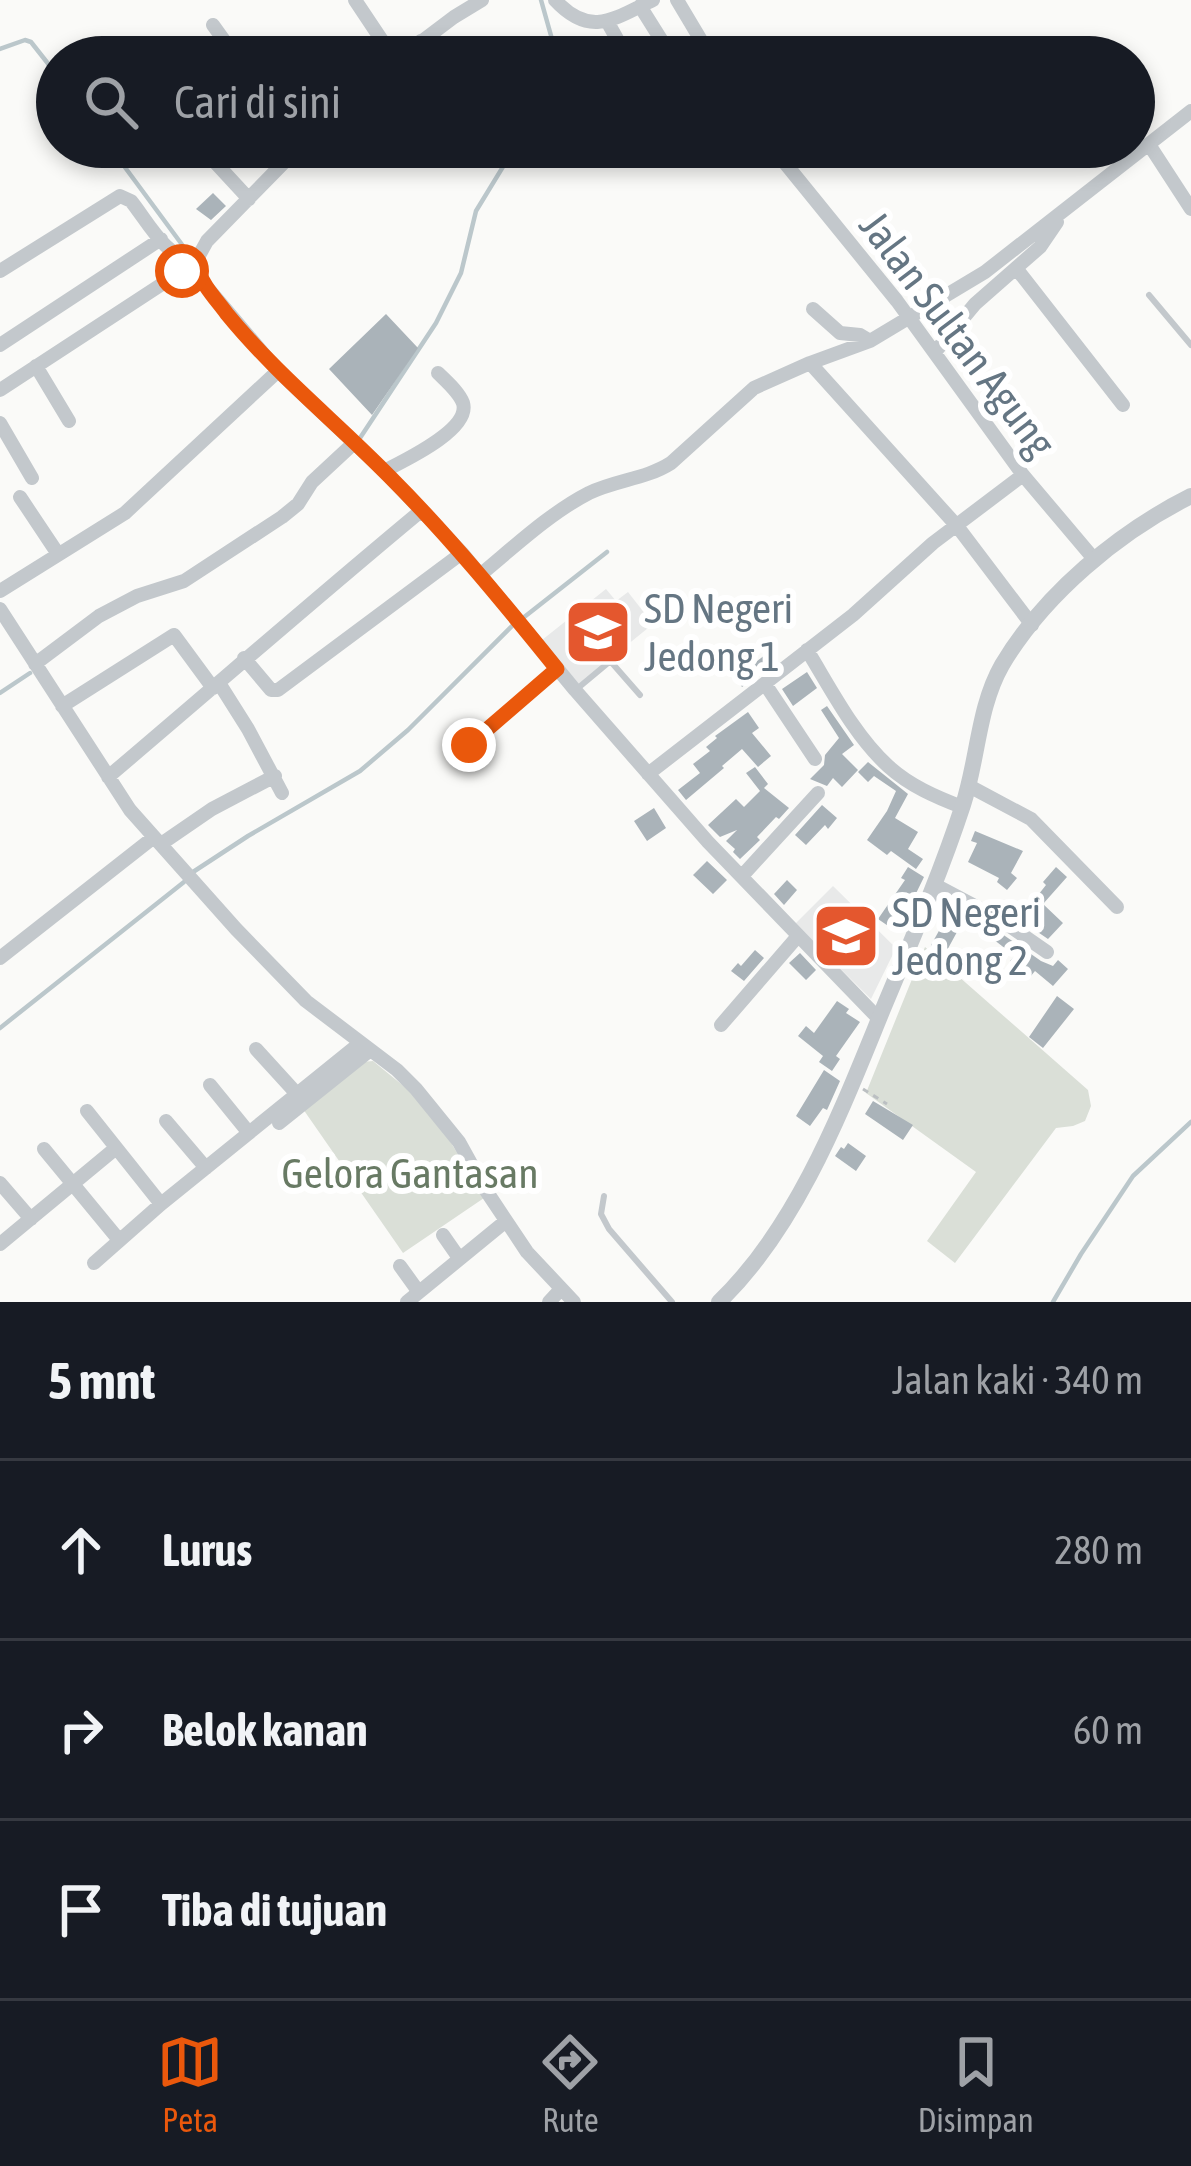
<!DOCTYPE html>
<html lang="id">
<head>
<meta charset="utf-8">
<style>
	:root { --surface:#171b24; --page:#242831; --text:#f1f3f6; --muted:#9ea1a6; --line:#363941; --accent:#ea580c }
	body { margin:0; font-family:"Asap Condensed",sans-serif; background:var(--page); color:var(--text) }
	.stop { position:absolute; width:36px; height:36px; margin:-27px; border:9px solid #ea580c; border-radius:50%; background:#fff }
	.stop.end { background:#ea580c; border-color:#fff; box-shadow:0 3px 12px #0008 }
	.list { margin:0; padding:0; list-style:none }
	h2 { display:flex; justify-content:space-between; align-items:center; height:156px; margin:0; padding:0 48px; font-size:51px }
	h2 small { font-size:39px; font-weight:400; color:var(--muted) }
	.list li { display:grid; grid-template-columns:78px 1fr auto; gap:36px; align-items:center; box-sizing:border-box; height:180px; padding:0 48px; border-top:3px solid var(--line) }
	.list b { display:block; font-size:45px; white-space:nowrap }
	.list em { font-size:39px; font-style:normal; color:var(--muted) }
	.icon { flex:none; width:66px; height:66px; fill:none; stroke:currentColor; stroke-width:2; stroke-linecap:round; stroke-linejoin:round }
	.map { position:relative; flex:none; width:1191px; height:1302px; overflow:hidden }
	.search { position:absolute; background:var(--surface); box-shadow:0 6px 18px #0003; left:36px; right:36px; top:36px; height:132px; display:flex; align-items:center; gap:30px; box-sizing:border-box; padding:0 42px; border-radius:66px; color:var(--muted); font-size:45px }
	.sheet { height:696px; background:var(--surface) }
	nav { display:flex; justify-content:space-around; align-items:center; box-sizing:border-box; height:168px; border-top:3px solid var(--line); background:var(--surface); font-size:33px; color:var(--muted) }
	nav a { display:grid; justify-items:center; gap:6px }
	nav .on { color:var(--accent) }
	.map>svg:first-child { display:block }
</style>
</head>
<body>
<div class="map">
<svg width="1191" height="1302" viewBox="0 0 1191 1302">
	<rect width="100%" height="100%" fill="#fafaf8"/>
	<path fill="#e8e9e9" d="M606,589L616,601L628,592L653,624L579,684L542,640Z
		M833,886L896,948L871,999L795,924Z"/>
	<path fill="#dadfd7" d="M925,947L1088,1090L1091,1106L1085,1121L1073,1126L1056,1128L955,1263L927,1241L976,1172L866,1093Z
		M373,1061L417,1097L450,1141L484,1198L403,1253L303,1109L362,1062Z"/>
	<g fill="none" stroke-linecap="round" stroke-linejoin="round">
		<path stroke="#bbc7cb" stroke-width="4.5" d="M541,0L557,57
			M0,49L25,40L31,42L57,75
			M110,147L186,250
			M360,438L436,323L461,273L476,211L515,147
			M523,618L607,552
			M0,693L30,673
			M193,872L248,836L360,771L408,730L512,626
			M0,1028L184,882
			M1053,1302L1081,1254L1133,1176L1191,1122"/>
	</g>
	<path fill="#aab3b9" d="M213,193L226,206L211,220L196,209Z
		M386,314L418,348L372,415L329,369Z
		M765,655L772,664L742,687L733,674L745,665L748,668Z
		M807,672L817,688L793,706L782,689Z
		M827,706L854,745L842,754L858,770L842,787L833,778L827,786L810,779L824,765L825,755L839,738L821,710Z
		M748,712L759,728L752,733L771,756L758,767L742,749L722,766L724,768L686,800L678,790L700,773L693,764L710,751L706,747L717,738L715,736Z
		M868,762L908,794L895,818L918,832L908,849L923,859L916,869L891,851L887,855L867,840L887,811L896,791L874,776L868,782L858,772Z
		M755,767L768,784L764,788L789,808L779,819L776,817L757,837L760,840L740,859L733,852L735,849L726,841L737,830L720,837L708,825L736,799L744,807L760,791L746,773Z
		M822,805L837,818L828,829L825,825L806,845L795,835Z
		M654,808L666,828L647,841L634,821Z
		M975,831L1023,851L1011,873L1017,878L1007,890L997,882L999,878L968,862L977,843L971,841Z
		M707,861L727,880L713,894L693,875Z
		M908,867L924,877L904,918L906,919L897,932L878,919L905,880L901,878Z
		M1056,867L1067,877L1043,904L1063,923L1048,939L1014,916L1022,905L1027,909L1046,885L1043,882Z
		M787,880L797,890L784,905L774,894Z
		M949,913L963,921L945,954L931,945Z
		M995,929L1041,961L1053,966L1058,960L1068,969L1053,986L1035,971L1030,977L1010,961L1015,956L989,936Z
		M755,950L764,958L744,981L731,971L738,963L741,966Z
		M800,953L816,970L806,980L789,963Z
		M1057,996L1074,1009L1043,1048L1029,1037Z
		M837,1001L849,1009L846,1013L860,1022L836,1056L840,1059L832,1071L819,1062L823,1056L798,1036L806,1026L814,1033Z
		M824,1070L840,1081L827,1110L823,1108L810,1126L796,1116Z
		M873,1101L913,1125L903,1140L865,1114Z
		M848,1143L866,1156L856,1171L835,1156L841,1147L844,1149Z"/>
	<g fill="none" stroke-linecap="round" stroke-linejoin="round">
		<path stroke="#bbbfc2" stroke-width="3" stroke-dasharray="6 6" stroke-linecap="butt" d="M863,1089L887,1104"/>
		<path stroke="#c3c8cc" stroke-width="6" d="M1149,295L1191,345
			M578,688L608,663H612L640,695
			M469,745L554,671
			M604,1196L601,1214L609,1229L672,1302"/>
		<path stroke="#c3c8cc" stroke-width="14" d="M355,0L393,57
			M555,0C590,38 614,19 653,0
			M677,0L711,57
			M640,6L672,57
			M607,21L627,57
			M213,25L236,57
			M421,41L431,57
			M401,57L454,17L482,0
			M1150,146L1191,209
			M201,147L249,199
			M299,147L207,241L196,261L200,279L278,371L384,471L462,553L575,690L708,842L879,1019
			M772,147L897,301L1023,475L1094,559
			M1016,268L1123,405
			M0,271L120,196L131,201C148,222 166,259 196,261
			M813,309L840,333L860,335L870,341
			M0,345L161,239
			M935,352L975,304L1040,247L1057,222
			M810,363L957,526L1032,625
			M36,366L69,421
			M0,390L182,271L197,269
			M0,423L32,478
			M384,471C403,461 471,430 463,403C459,392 446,381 438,373
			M20,497L58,554
			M480,575C514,547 550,513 589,493C616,480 646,479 671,463L754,388L810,363L870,341L985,272L1191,111
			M0,591L125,513L278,371
			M0,609L130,810L236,929L306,1001L397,1070L416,1089L459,1142L485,1189L527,1252L574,1302
			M807,650C831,689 854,735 888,766C910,786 936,797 962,807
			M244,658L271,690H278L462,553
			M35,664L99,616L137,596L184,581L282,517L298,504L312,482L354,443
			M219,683L248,729L282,793
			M765,684L815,759
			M62,706L174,635L213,688
			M648,774L853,615L933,543L1023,475
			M108,777C213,688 316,598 422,510
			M969,786L1031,819L1117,907
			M161,844L212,809L275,776
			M742,876L818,793
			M935,885L1001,920L1047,952
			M0,958L154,837
			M721,1025L798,936
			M256,1049L297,1094
			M210,1085L249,1133
			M87,1111L161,1204
			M166,1121L206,1168
			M279,1123L369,1051
			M44,1149L119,1240
			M0,1183L31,1219
			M443,1235L459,1258
			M0,1244L116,1148
			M94,1263L161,1204L359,1044
			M400,1266L418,1291
			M407,1302L506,1221
			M549,1302L561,1289"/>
		<path stroke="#c3c8cc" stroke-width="16" d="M719,1302C798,1226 842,1109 883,1009C911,942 940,875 963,805C978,759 978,707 1002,665C1044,594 1119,532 1191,496"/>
	</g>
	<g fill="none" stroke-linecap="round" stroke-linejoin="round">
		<path stroke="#ea580c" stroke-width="15" d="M182,271L197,268C203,286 216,299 227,314C276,374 335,421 389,476C449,536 503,602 557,669L469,745"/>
	</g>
	<defs>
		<symbol id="school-square" viewBox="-11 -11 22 22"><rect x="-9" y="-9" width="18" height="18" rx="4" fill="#e4572e" stroke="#fff"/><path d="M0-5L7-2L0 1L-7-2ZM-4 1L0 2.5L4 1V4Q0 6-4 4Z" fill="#fff"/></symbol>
	</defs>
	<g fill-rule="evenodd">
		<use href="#school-square" x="560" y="594" width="76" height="76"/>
		<use href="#school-square" x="808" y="898" width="76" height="76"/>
	</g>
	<g text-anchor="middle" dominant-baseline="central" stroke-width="12" stroke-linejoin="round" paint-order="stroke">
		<g font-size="42" fill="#657683" stroke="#fff">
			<text transform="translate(958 334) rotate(53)">Jalan Sultan Agung</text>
		</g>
		<g font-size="42" fill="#657683" stroke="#fff" text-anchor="start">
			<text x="644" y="608">SD Negeri<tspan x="644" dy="48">Jedong 1</tspan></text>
			<text x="892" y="912">SD Negeri<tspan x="892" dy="48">Jedong 2</tspan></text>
		</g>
		<g font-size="42" fill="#687a64" stroke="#fff">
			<text x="410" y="1173">Gelora Gantasan</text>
		</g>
	</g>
</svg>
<div class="stop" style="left:182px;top:271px"></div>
<div class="stop end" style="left:469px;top:745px"></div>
<div class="search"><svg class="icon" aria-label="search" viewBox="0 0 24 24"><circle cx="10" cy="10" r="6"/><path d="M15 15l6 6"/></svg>Cari di sini</div>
</div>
<section class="sheet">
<h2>5 mnt<small>Jalan kaki · 340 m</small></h2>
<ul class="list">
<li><svg class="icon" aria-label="ahead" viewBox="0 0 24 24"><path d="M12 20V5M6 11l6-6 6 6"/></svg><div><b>Lurus</b></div><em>280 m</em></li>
<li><svg class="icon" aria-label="right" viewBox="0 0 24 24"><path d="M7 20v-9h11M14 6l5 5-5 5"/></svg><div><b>Belok kanan</b></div><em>60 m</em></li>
<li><svg class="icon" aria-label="arrive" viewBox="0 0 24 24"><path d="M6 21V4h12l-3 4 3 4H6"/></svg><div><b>Tiba di tujuan</b></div></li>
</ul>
</section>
<nav>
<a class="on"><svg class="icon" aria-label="map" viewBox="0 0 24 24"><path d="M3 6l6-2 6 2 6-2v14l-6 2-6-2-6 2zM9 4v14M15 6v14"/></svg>Peta</a>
<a><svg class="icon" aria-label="directions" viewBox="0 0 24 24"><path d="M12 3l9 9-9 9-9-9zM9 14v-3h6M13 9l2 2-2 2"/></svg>Rute</a>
<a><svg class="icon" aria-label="saved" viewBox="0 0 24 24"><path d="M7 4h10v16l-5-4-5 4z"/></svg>Disimpan</a>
</nav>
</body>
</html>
